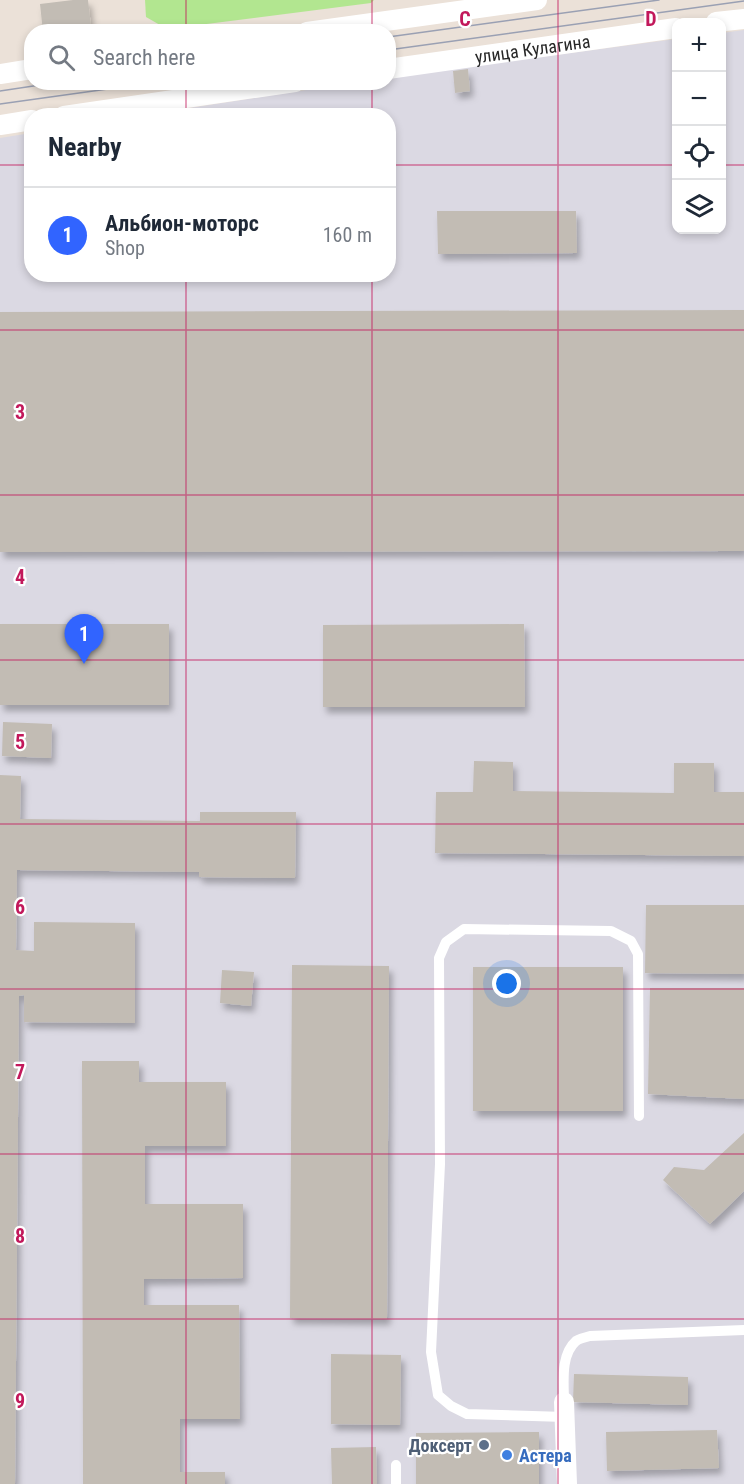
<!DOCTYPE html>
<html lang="en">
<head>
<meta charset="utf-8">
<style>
	:root { --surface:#fff; --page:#f6f6f7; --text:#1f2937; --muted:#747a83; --line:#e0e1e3; --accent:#3164ff }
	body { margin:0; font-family:"Roboto Condensed",sans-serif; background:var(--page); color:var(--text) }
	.controls { position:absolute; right:18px; top:18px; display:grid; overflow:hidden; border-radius:12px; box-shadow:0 3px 9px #0003 }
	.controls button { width:54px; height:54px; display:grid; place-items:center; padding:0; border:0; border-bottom:2px solid var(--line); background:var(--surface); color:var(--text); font:30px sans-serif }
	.you { position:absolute; left:507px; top:984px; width:21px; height:21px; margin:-15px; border:4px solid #fff; border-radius:50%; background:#1a73e8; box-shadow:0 0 0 9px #1a73e833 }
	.badge { display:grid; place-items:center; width:39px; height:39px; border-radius:50%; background:var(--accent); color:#fff; font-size:20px; font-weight:700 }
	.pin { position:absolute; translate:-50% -50px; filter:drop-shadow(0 2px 3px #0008) }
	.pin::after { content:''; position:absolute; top:32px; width:21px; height:18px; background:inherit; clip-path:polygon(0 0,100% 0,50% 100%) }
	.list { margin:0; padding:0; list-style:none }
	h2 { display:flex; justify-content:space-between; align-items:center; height:78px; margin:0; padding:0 24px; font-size:26px }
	h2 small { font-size:20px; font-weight:400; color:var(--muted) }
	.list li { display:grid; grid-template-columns:39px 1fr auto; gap:18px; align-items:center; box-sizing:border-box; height:96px; padding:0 24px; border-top:2px solid var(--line) }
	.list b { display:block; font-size:22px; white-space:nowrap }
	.list p { margin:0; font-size:20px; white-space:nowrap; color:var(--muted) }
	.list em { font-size:20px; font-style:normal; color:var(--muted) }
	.icon { flex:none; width:33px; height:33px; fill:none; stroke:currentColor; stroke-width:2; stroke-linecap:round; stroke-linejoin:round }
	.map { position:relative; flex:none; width:744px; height:1484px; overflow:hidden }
	.search { position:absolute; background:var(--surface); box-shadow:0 3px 9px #0003; left:24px; top:24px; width:372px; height:66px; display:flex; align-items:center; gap:15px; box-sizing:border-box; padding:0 21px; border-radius:24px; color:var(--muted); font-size:22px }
	.panel { position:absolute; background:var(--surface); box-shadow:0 3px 9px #0003; left:24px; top:108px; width:372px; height:174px; border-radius:24px }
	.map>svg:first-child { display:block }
</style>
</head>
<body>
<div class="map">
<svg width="744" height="1484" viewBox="0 0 744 1484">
	<defs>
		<filter id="shadow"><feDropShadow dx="3.5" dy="6" stdDeviation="3" flood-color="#0004"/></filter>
	</defs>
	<rect width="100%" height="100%" fill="#ebe1d8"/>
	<path fill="#dbd9e3" d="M744,30V1484H0V138L31,133L32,274H388V116L144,115L352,83L388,82L389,77L676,39V230H722V33Z"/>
	<path fill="#b2e690" d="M145,0H374L371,3L167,29L146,17Z"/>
	<path fill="#c2bcb4" filter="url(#shadow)" d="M73,0H88L91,26L43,32L40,4Z
		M468,69L470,91L455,93L453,71Z
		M437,211H576L577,253L438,254Z
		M744,310V551L0,552V312Z
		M0,624H169V705H0Z
		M524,624L525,707H323V625Z
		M3,722L52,724L51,758L2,756Z
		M474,761L513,762V791L674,793V763H714V792H744V856L435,853L436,792H473Z
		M0,775L21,776L20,819L200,821V812H296L295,878L199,877V872L17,870L16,950L34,951V922L135,923V1023L24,1022V995L19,996L15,1484H0Z
		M646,905H744V974L645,973Z
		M292,965L389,966L387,1319L290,1318Z
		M473,967H623V1111H473Z
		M222,970L254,972L251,1006L220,1003Z
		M650,988H744V1099L648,1094Z
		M82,1061H139V1082H226V1146H145V1204H243V1278L144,1279V1305H239L240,1419H180V1472H225V1484H83Z
		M744,1133V1191L710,1224L663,1180L674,1167L704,1170Z
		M331,1354L401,1355L400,1425L331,1424Z
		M574,1374L688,1377V1405L573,1402Z
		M717,1430L719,1468L607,1471L606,1432Z
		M539,1432V1484H416V1433Z
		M376,1447L377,1484H332L331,1448Z"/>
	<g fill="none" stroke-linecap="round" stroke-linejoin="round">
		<path stroke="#fff" stroke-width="10" d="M564,1402C564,1383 560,1355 576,1341C579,1339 586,1337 590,1336L744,1330
			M565,1417L467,1414L451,1406L438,1395L431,1352L440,1164L439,958L446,942L464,929L611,931L631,941L638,954L639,1116
			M396,1484V1465"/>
		<g stroke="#fff" stroke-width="20">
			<path d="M716,22L744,19"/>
			<path d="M307,32L537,0"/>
			<path id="s1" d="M388,69L676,28"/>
			<path d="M0,74L32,69"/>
			<path d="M64,116L295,82"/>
			<path d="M0,125L32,120"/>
			<path d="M564,1402L567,1484"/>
		</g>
		<path stroke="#9aa0b3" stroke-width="1.5" d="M388,37L659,0
			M388,50L744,1
			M0,91L60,82
			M0,104L158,82"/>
	</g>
	<path fill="none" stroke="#c2185b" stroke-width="1.5" stroke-opacity="0.55" d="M186,0V32M372,0V32M558,0V1484M186,82V116M372,82V116M0,165H32M388,165H676M722,165H744M186,274V1484M372,274V1484M0,330H744M0,495H744M0,660H744M0,824H744M0,989H744M0,1154H744M0,1319H744"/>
	<circle fill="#5c6f8a" stroke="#fff" stroke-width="2" cx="484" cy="1445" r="6"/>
	<circle fill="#3f7fe0" stroke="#fff" stroke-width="2" cx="507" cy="1455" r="6"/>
	<g text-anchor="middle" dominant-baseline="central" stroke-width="4.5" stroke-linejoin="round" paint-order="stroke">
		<g font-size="18" fill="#272727" stroke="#fff">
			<text stroke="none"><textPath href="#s1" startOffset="146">улица Кулагина</textPath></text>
		</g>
		<g font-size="18" font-weight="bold" fill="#4e5e75" stroke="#fff" text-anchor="end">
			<text x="472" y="1445">Доксерт</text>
		</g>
		<g font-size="18" font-weight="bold" fill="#366cbe" stroke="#fff" text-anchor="start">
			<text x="519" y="1455">Астера</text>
		</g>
	</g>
	<g font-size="20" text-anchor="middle" font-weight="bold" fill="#c2185b" stroke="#fff" stroke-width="4.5" stroke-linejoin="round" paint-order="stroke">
		<text x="465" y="26">C</text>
		<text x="651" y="26">D</text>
		<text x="20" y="419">3</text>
		<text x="20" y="584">4</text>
		<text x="20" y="749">5</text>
		<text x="20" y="914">6</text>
		<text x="20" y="1079">7</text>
		<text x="20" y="1243">8</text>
		<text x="20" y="1408">9</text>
	</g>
</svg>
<div class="controls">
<button>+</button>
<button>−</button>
<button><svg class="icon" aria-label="locate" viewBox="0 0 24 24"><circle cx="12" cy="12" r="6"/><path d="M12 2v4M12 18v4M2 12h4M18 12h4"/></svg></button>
<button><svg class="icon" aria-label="layers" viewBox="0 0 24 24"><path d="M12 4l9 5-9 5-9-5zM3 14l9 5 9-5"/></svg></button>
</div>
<div class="you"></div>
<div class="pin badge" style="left:84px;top:664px">1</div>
<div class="search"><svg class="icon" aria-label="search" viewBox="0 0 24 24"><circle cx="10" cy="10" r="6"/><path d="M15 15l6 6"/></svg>Search here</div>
<section class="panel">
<h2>Nearby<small></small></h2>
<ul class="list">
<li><span class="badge">1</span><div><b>Альбион-моторс</b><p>Shop</p></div><em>160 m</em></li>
</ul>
</section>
</div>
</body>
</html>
